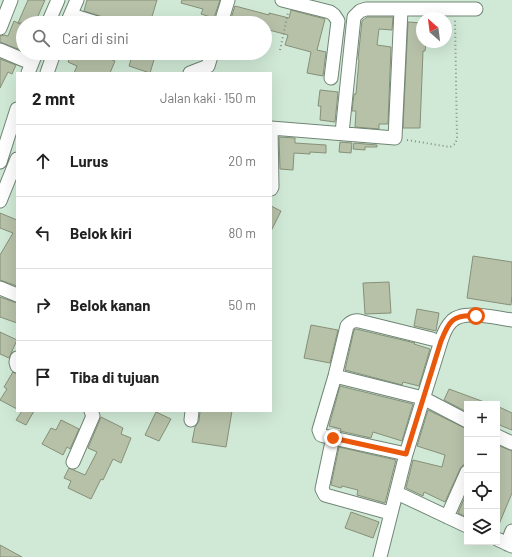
<!DOCTYPE html>
<html lang="id">
<head>
<meta charset="utf-8">
<style>
	:root { --surface:#fff; --page:#f6f6f6; --text:#222; --muted:#767676; --line:#e0e0e0 }
	body { margin:0; font-family:Barlow,sans-serif; background:var(--page); color:var(--text) }
	.controls { position:absolute; right:12px; bottom:12px; display:grid; overflow:hidden; border-radius:0px; box-shadow:0 4px 16px #0002 }
	.controls button { width:36px; height:36px; display:grid; place-items:center; padding:0; border:0; border-bottom:1px solid var(--line); background:var(--surface); color:var(--text); font:20px sans-serif }
	.compass { position:absolute; left:416px; top:12px; width:36px; height:36px; border-radius:50%; background:var(--surface); box-shadow:0 4px 16px #0002; rotate:332deg }
	.stop { position:absolute; width:12px; height:12px; margin:-9px; border:3px solid #ea580c; border-radius:50%; background:#fff }
	.stop.end { background:#ea580c; border-color:#fff; box-shadow:0 1px 4px #0008 }
	.list { margin:0; padding:0; list-style:none }
	h2 { display:flex; justify-content:space-between; align-items:center; height:52px; margin:0; padding:0 16px; font-size:17px }
	h2 small { font-size:13px; font-weight:400; color:var(--muted) }
	.list li { display:grid; grid-template-columns:26px 1fr auto; gap:12px; align-items:center; box-sizing:border-box; height:72px; padding:0 16px; border-top:1px solid var(--line) }
	.list b { display:block; font-size:15px; white-space:nowrap }
	.list em { font-size:13px; font-style:normal; color:var(--muted) }
	.icon { flex:none; width:22px; height:22px; fill:none; stroke:currentColor; stroke-width:2; stroke-linecap:round; stroke-linejoin:round }
	.map { position:relative; flex:none; width:512px; height:557px; overflow:hidden }
	.search { position:absolute; background:var(--surface); box-shadow:0 4px 16px #0002; left:16px; top:16px; width:256px; height:44px; display:flex; align-items:center; gap:10px; box-sizing:border-box; padding:0 14px; border-radius:22px; color:var(--muted); font-size:15px }
	.panel { position:absolute; background:var(--surface); box-shadow:0 4px 16px #0002; left:16px; top:72px; width:256px; height:340px; border-radius:0px }
	.map>svg:first-child { display:block }
</style>
</head>
<body>
<div class="map">
<svg width="512" height="557" viewBox="0 0 512 557">
	<rect width="100%" height="100%" fill="#d0e9d6"/>
	<path fill="#b7c1a8" stroke="#869078" d="M28,0H45L35,23H18L23,25V51L0,42V36L4,35L8,36L14,21L18,23Z
		M87,0H157L150,23H105L103,18L100,16L84,11Z
		M182,0H220L214,18L201,14L203,9L181,3Z
		M235,6L269,15V13L289,18L291,10L325,19L317,50L326,52L323,76L307,73L311,52L285,45L288,35L265,29V23H241L232,21L233,19L231,18Z
		M367,17H393L392,30L379,29L377,45L391,47L388,124H379V129L355,127L356,111H352L354,94H356L359,60L358,59L362,21Z
		M408,22L422,23V42H426L425,51H423L420,128H403Z
		M72,53H95L115,61L110,73H74L77,66L68,62Z
		M133,53H156L150,73L129,66Z
		M0,59L16,65L12,74L8,72L0,88Z
		M320,90L338,92L335,122L320,120L321,106H318Z
		M279,137L295,138V143L326,145V153L310,152V154L294,153L293,170L280,169Z
		M340,142L352,143L351,153L339,152Z
		M354,143L377,145V147H365V150L353,149Z
		M271,206L281,211L271,231Z
		M0,213L17,220V286L0,280V255L13,233L0,228Z
		M473,256L512,262V295L511,305L467,298Z
		M389,282L391,313L365,314L363,283Z
		M0,297L17,303V323L0,317Z
		M417,309L439,313L436,331L414,326Z
		M311,325L338,330L330,363L304,358Z
		M356,329L415,343L414,344L430,349L419,386L403,382L402,385L345,370L354,330Z
		M0,332L17,340L9,358L0,354Z
		M13,372L17,374V409L0,400L7,389L4,387Z
		M340,386L413,404L402,441L373,432L371,438L340,431L341,429L329,426Z
		M449,389L487,403V404H467V412L444,400Z
		M497,406L512,413V430L497,424Z
		M428,410L467,429V464L463,465L460,469L445,502L424,492L423,496L406,488L413,460L442,467L445,455L417,446Z
		M22,411H34L26,425L16,420Z
		M200,411H232L226,447L192,442L195,427L199,421Z
		M156,412L171,419L159,441L145,435Z
		M101,417L123,428L121,434L131,438L121,463L113,459L103,480L101,479L91,499L68,488L71,481L64,478L69,468L85,475L97,452L88,448Z
		M61,420L79,429L70,449L67,447L63,455L42,444L51,428L56,430Z
		M497,445L512,451V493L497,529Z
		M339,447L396,460L385,503L357,495L358,490L342,486L341,488L331,485Z
		M467,492V517L458,513Z
		M351,512L379,522L373,538L345,528Z
		M0,545L22,557H0Z"/>
	<g fill="none" stroke-linecap="round" stroke-linejoin="round">
		<defs>
			<path id="minor" d="M282,0L330,12L334,15L338,21L331,78
				M71,15L97,23
				M48,23L58,0
				M67,23L77,0
				M221,23L228,0
				M0,28L11,0
				M0,50L31,63
				M28,73L36,53
				M47,73L54,53
				M190,73L208,66L212,53
				M271,128L395,138L401,10
				M342,133L354,17L360,11L366,9H476
				M0,162L17,109
				M271,189L272,187L271,128
				M0,201L17,159
				M0,288L17,295
				M17,358L16,362L17,366
				M335,376L423,398L467,421
				M191,420L192,411
				M497,436L512,443
				M333,437L322,489L325,495L390,513
				M406,454L324,436L321,435L319,430L335,376L347,326C352,320 356,320 363,322L432,339
				M73,462L93,416L91,411
				M397,493L467,526
				M447,517L467,472
				M497,539L512,546
				M507,544L512,531
				M380,557L406,454L441,341C443,335 446,327 451,322C462,309 496,318 512,320"/>
		</defs>
		<use href="#minor" stroke="#708675" stroke-width="15"/>
		<path stroke="#819285" stroke-width="2" stroke-dasharray="1 3" stroke-linecap="butt" d="M280,50L288,13
			M407,140L450,147L455,144L457,139L455,20"/>
		<use href="#minor" stroke="#fff" stroke-width="13"/>
	</g>
	<g fill="none" stroke-linecap="round" stroke-linejoin="round">
		<path stroke="#ea580c" stroke-width="5" d="M333,438L406,454L441,341C449,322 452,314 476,316"/>
	</g>
</svg>
<div class="controls">
<button>+</button>
<button>−</button>
<button><svg class="icon" aria-label="locate" viewBox="0 0 24 24"><circle cx="12" cy="12" r="6"/><path d="M12 2v4M12 18v4M2 12h4M18 12h4"/></svg></button>
<button><svg class="icon" aria-label="layers" viewBox="0 0 24 24"><path d="M12 4l9 5-9 5-9-5zM3 14l9 5 9-5"/></svg></button>
</div>
<svg class="compass" viewBox="-18 -18 36 36"><path d="M0-13l5 13h-10z" fill="#e53935"/><path d="M0 13l5-13h-10z" fill="#767676"/></svg>
<div class="stop" style="left:476px;top:316px"></div>
<div class="stop end" style="left:333px;top:438px"></div>
<div class="search"><svg class="icon" aria-label="search" viewBox="0 0 24 24"><circle cx="10" cy="10" r="6"/><path d="M15 15l6 6"/></svg>Cari di sini</div>
<section class="panel">
<h2>2 mnt<small>Jalan kaki · 150 m</small></h2>
<ul class="list">
<li><svg class="icon" aria-label="ahead" viewBox="0 0 24 24"><path d="M12 20V5M6 11l6-6 6 6"/></svg><div><b>Lurus</b></div><em>20 m</em></li>
<li><svg class="icon" aria-label="left" viewBox="0 0 24 24"><path d="M17 20v-9H6M10 6l-5 5 5 5"/></svg><div><b>Belok kiri</b></div><em>80 m</em></li>
<li><svg class="icon" aria-label="right" viewBox="0 0 24 24"><path d="M7 20v-9h11M14 6l5 5-5 5"/></svg><div><b>Belok kanan</b></div><em>50 m</em></li>
<li><svg class="icon" aria-label="arrive" viewBox="0 0 24 24"><path d="M6 21V4h12l-3 4 3 4H6"/></svg><div><b>Tiba di tujuan</b></div></li>
</ul>
</section>
</div>
</body>
</html>
